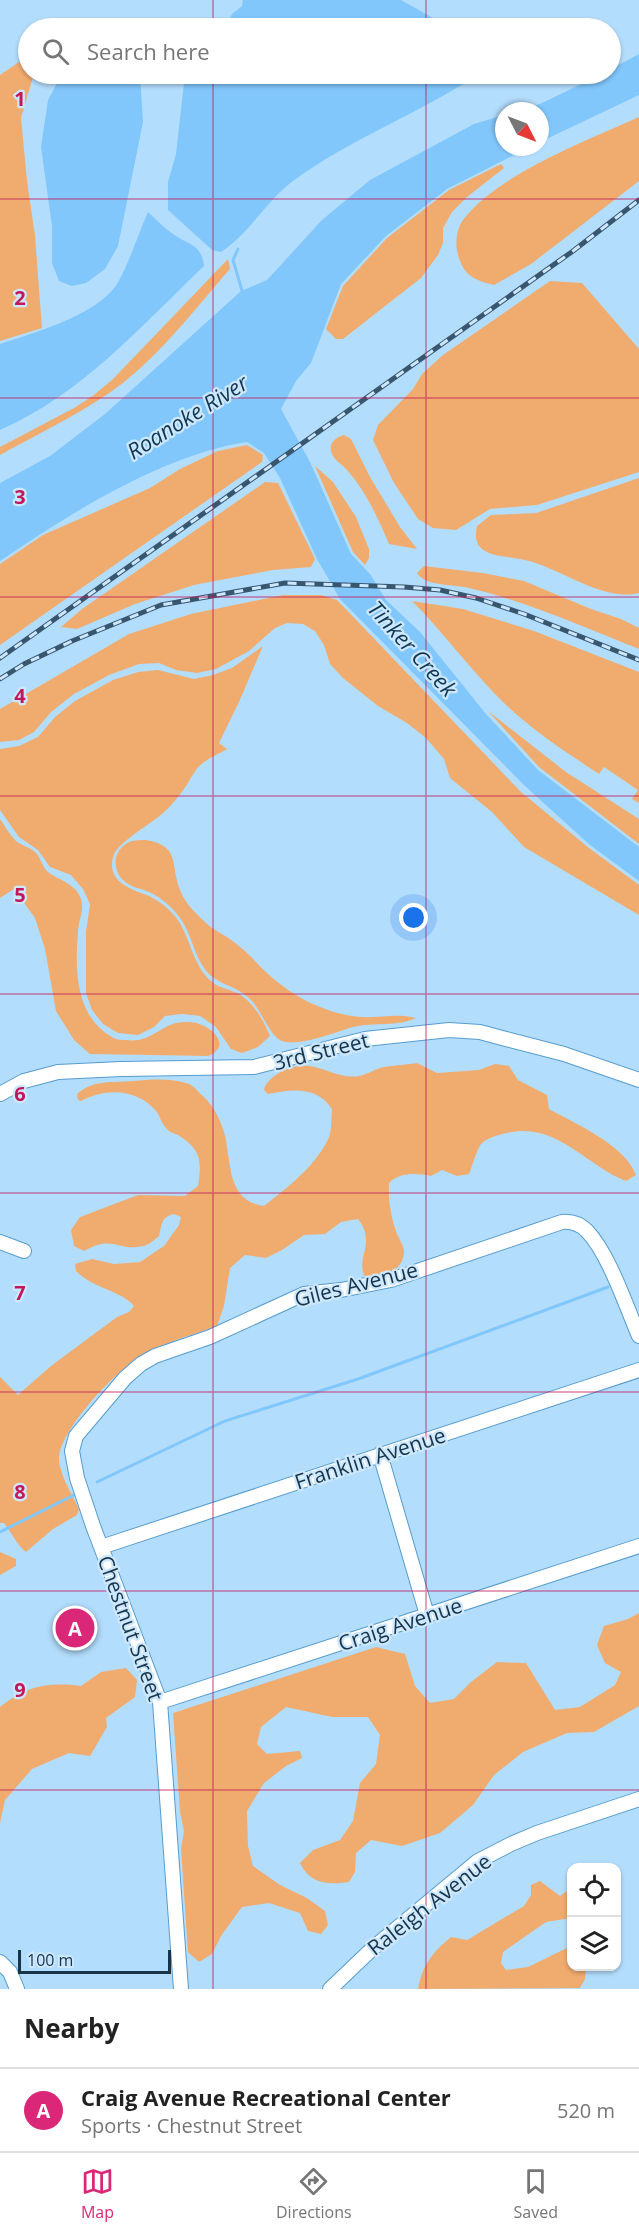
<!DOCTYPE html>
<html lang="en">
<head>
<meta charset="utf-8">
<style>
	:root { --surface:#fff; --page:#f6f6f6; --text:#222; --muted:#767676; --line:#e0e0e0; --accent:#db2777 }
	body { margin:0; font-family:"Open Sans",sans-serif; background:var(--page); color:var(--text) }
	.controls { position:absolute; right:18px; bottom:18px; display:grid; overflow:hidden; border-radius:12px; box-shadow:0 2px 4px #0004 }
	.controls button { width:54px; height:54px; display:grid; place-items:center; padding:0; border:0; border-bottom:2px solid var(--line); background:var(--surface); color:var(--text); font:30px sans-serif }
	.compass { position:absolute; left:495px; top:102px; width:54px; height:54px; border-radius:50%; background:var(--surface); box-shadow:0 2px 4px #0004; rotate:132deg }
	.scale { position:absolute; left:18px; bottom:15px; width:153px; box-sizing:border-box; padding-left:6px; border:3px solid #173449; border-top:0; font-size:16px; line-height:21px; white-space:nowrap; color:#173449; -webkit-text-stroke:4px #cde8fe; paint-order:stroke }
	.you { position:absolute; left:414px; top:918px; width:21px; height:21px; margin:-15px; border:4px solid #fff; border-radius:50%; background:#1a73e8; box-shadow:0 0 0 9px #1a73e833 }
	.badge { display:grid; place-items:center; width:39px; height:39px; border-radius:50%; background:var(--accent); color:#fff; font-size:20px; font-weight:700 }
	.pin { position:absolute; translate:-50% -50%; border:3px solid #fff; box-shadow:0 2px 6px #0006 }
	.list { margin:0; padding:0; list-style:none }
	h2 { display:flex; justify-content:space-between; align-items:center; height:78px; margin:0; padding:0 24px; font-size:26px }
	h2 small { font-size:20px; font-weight:400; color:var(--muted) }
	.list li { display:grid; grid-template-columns:39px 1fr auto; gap:18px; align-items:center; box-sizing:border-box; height:84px; padding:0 24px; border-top:2px solid var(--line) }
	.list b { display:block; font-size:22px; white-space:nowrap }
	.list p { margin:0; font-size:20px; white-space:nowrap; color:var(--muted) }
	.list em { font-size:20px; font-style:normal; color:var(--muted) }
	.icon { flex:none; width:33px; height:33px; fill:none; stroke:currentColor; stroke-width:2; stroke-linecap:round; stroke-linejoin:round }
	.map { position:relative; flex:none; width:639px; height:1989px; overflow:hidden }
	.search { position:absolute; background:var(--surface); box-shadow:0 2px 4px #0004; left:18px; right:18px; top:18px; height:66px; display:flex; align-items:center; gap:15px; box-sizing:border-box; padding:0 21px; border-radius:33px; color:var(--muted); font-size:22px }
	.sheet { height:162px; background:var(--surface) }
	nav { display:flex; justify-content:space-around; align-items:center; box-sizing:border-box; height:84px; border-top:2px solid var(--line); background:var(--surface); font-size:16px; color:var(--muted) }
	nav a { display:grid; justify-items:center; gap:3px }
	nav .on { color:var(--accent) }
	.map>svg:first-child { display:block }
</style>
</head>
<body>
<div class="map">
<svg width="639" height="1989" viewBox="0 0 639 1989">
	<rect width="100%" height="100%" fill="#b3ddfd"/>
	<path fill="#f0ac6f" d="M28,56V74H36L32,80L21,118L27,181L35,236L42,328L0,341V75Z
		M639,117V181L531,264L494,285C474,280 464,276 458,255C455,245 456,229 463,220C496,175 588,140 639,117Z
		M501,164L504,168L467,197L452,212L443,228V243L438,255L421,278L343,339H336L326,329L343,286L387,238L449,190Z
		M228,259L230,269C196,308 163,351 123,383C85,412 41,432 0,455V447L74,408L94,395L113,379Z
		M550,281L582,283L639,349V472L537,505L490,509L456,530L433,528L418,519L394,483L373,440L378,425L413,389L422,374L443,355Z
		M344,435L351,439L370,477L400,527L417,549L389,544C378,518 366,491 346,469C341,463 333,460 331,451C329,442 337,437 344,435Z
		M247,445L263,455L262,462L0,645V564L43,535L150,488L180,469L218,451Z
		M315,466L333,482L356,517L369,549V558L365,565L353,552Z
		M639,478V593C602,602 561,568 525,560C511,556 491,558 481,548C474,541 476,534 477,526L491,515L536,513Z
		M265,482L278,483L315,559L311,567L273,570L194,585L135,604L77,629L61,627L82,609Z
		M424,566L483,573L524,581L591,609L621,619L639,628V649C583,627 528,602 469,588C454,584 426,587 417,573Z
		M283,595H321L337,600L521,792L589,848L639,885V915L524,847L492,812L450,778L444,759L426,738L407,723L378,706L343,678L330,664L324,645L315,631L303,624L287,623L275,628L249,651L216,669L197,673L176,670L159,663L139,664L109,675L74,694L51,712L34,732L19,740L0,742V709L129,634L191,614Z
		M412,601L463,609L534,631L639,672V803L632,799L638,790L604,767L599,774C567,753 533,731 505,704C472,672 445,634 412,601Z
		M263,646L239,702L219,743L227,749C219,754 210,757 203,763C195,768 190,781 184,789C178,797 171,806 163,813C150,825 117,842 113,857C107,880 128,888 144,894C153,897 165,905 171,912C191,931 190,964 212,982C219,988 229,989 237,993C253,1001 264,1021 270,1036L258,1047L242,1053L231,1049L216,1027L200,1016L182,1014L165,1016L154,1027L138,1035L118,1033L103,1024L92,1010L86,993V932L90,904L83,889L71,875L50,867L38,850L19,837L0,810V749L19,746L38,737L55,717L75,701L113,680L138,672L158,670L194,679L213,675L232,668Z
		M488,711L566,772L639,819V844L539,767Z
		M0,819C5,826 10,835 16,841C22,846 31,847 36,853C41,858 42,867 48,872C60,881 81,885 82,905C83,913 78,923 78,932C75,970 75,1016 112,1037C116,1040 121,1040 126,1040C149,1043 156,1029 176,1023C180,1022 185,1022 189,1022C208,1022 235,1045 208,1056L90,1054L74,1040L56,1011L45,949L35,918L14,889L0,898Z
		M146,840C181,846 170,865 180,890C185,903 195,913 205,922C214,931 226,935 235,943C248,952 257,964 268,974C293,997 328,1015 362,1017C382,1018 396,1013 416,1018C397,1027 374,1022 353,1027C335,1032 300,1047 282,1041C270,1037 260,1007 249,998C234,984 217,986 204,968C195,955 192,939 185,926C178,912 163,898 149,892C140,888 132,888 124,881C110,868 114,847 132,841C136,840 142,840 146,840Z
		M417,1063L437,1073L479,1070L495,1064L509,1066L518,1080L547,1095L549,1109C576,1124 625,1145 636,1175L626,1181C584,1164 556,1121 506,1133C499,1135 486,1138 481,1144C477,1149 472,1167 469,1174L457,1176L442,1170L431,1176C418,1173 399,1172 389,1183C388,1201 391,1217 397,1234C399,1239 404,1246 404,1252C403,1272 381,1279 365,1277C355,1257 377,1243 358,1219L341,1222L325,1234L304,1235L282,1250L266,1258L245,1255L230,1268L224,1306L217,1326C190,1336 161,1343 137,1359C114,1373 60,1430 59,1458C59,1474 72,1494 79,1509L77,1515L53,1529L26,1552C16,1544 12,1533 4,1523H0V1377L18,1395L51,1366L117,1317L129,1312L134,1306C122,1291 92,1288 76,1271L75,1264L92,1259L114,1264L140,1262L164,1246L179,1225L181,1217L174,1214C161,1217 162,1224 159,1236C155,1239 149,1245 143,1246C118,1252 114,1234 84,1251L74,1246L71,1230L80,1217L138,1195L185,1196L198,1186C202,1161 201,1149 178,1135C173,1133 169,1132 166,1128C162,1124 160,1117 157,1112C138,1089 107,1087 81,1101L78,1100L77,1094C94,1079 112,1083 134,1081C151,1079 173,1078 189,1084C194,1086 199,1093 203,1096C214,1107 219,1117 224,1132C232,1159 225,1201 264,1206C287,1188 317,1165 329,1137C332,1129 331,1118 332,1109C317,1086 293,1089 268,1094L264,1090C267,1075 295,1063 309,1066C326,1068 340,1079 359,1076C366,1075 373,1070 380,1068C392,1065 405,1065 417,1063Z
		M0,1552L16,1559V1566L0,1575Z
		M639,1613V1706L594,1732L567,1733L523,1752L494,1775L473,1805L440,1833L402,1846L371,1840L356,1853L355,1872L349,1882C328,1885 310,1884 300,1863L313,1850L340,1840L353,1821L360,1783L376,1764L380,1735L368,1717H332L286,1707L261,1727L257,1744L267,1754L300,1751L302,1758L286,1766L264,1783L247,1811L248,1846L253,1866L280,1885L307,1898L325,1911L328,1925L321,1934L308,1931L300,1913L269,1903L242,1907L221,1936L212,1954L199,1962L188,1952L181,1849L184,1831L180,1812L173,1713L376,1647L405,1654L415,1686L430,1703L454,1699L471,1682L497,1662L526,1663L555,1710L580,1707L615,1685L621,1672L605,1663L597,1645L604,1626L628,1619Z
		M126,1668L137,1680L135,1697L106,1718L107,1727L90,1756L69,1753L32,1769L5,1800L0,1823V1707C27,1686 47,1682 81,1686L101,1672Z
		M540,1881L560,1896L571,1888V1918L546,1922L503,1952L501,1963L506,1970L528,1967L571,1946L572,1966L586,1967L585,1979L580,1988L418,1989C423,1964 432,1953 451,1937L467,1940L524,1906L531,1895V1885Z"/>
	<path fill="#81c7fc" d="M243,0H401L451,28H225L232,14L242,6Z
		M639,54V95L540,142V111H517L540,104L602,74H610L611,69Z
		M62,74H140L143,122L118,246L105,269L86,283L72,286L59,281L52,263V226L41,147L48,100Z
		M185,74H479C420,113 350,139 293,181C266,201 250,233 221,252L212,250L168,210V182L176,154Z
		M504,115V147H530L447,189L386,236L341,284L311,363L296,381L281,409L310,462L351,554L370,574L386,600L420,632L486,714L538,770L639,847V881L590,845L525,786L340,599L317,559L280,478L264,453L247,442C162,455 71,513 0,561V483L50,456L105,414L241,291L267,280L322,220L370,180L474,124Z
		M148,212C156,219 164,228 173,234C188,245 202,244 204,266C141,326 81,395 0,430V344C34,333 97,315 117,284C128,266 139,232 148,212Z"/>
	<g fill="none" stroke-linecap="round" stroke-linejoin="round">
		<path stroke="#81c7fc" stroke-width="3" d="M238,249L233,260L243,294
			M97,1482L225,1421L358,1379L608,1287
			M0,1532L74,1495"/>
		<defs>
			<path id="minor" d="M0,1094L24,1081L58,1072L121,1069L254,1067L365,1039L449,1030L480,1032L502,1038L564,1054L639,1080
				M0,1242L24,1251
				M380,1454L427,1615
				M101,1547L639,1370
				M160,1702L639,1546
				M0,1962L10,1972L17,1989
				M181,1989L160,1702L93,1526L77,1478L72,1451L76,1436L125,1378L141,1364L155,1356L210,1337L304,1294L341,1290L391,1280L562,1222C572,1221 580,1224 587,1231C609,1254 626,1306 639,1336
				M330,1989L372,1949L478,1861L511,1844L537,1833L639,1799"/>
		</defs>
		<use href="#minor" stroke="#569cd0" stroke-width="16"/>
		<use href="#minor" stroke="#fff" stroke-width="14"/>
		<defs>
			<path id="rail" d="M0,658L573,251L639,200
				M0,679L24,664L72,641L161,605L285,583L404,587L440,590L476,598L524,614L639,660"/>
		</defs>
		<use href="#rail" stroke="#38576f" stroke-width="5"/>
		<use href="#rail" stroke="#cde8fe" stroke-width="3" stroke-dasharray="9" stroke-linecap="butt"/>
	</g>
	<path fill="none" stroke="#c2185b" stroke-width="1.5" stroke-opacity="0.55" d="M213,0V28M426,0V28M213,74V1989M426,74V1989M0,199H639M0,398H639M0,597H639M0,796H639M0,994H639M0,1193H639M0,1392H639M0,1591H639M0,1790H639"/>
	<g text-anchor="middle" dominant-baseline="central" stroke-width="4.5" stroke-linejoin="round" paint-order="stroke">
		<g font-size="21" fill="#173449" stroke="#cde8fe">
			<text transform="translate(321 1051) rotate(-14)">3rd Street</text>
			<text transform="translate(356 1284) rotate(-14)">Giles Avenue</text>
			<text transform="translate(370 1458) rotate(-18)">Franklin Avenue</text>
			<text transform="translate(400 1624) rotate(-18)">Craig Avenue</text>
			<text transform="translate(131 1628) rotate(70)">Chestnut Street</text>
			<text transform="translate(429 1904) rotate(-38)">Raleigh Avenue</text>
		</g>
		<g font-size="22" font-style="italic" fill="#113852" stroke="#cde8fe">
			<text transform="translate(187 416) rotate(-32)">Roanoke River</text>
			<text transform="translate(413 648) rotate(48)">Tinker Creek</text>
		</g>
	</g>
	<g font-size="20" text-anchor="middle" font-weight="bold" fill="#c2185b" stroke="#cde8fe" stroke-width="4.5" stroke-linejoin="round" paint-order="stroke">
		<text x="20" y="106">1</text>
		<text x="20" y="305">2</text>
		<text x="20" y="504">3</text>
		<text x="20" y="703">4</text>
		<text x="20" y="902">5</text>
		<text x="20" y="1101">6</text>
		<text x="20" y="1300">7</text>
		<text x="20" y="1499">8</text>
		<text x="20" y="1697">9</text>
	</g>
</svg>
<div class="controls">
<button><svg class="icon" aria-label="locate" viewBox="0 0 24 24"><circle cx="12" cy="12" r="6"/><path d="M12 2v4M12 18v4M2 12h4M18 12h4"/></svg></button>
<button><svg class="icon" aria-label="layers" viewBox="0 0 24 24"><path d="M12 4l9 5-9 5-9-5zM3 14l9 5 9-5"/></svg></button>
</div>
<svg class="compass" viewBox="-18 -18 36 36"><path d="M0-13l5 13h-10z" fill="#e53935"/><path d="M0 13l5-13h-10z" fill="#767676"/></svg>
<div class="scale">100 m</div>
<div class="you"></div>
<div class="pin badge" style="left:75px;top:1628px">A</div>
<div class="search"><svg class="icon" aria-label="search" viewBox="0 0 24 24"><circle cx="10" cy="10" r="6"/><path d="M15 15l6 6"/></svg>Search here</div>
</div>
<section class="sheet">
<h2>Nearby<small></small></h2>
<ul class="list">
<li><span class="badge">A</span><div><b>Craig Avenue Recreational Center</b><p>Sports · Chestnut Street</p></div><em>520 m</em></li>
</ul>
</section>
<nav>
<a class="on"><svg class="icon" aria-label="map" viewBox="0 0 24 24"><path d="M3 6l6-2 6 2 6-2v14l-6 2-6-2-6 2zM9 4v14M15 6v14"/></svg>Map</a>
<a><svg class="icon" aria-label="directions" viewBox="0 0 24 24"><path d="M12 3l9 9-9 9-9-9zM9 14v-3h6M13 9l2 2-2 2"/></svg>Directions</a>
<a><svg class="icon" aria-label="saved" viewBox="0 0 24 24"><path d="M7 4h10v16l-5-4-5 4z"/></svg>Saved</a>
</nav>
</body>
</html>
